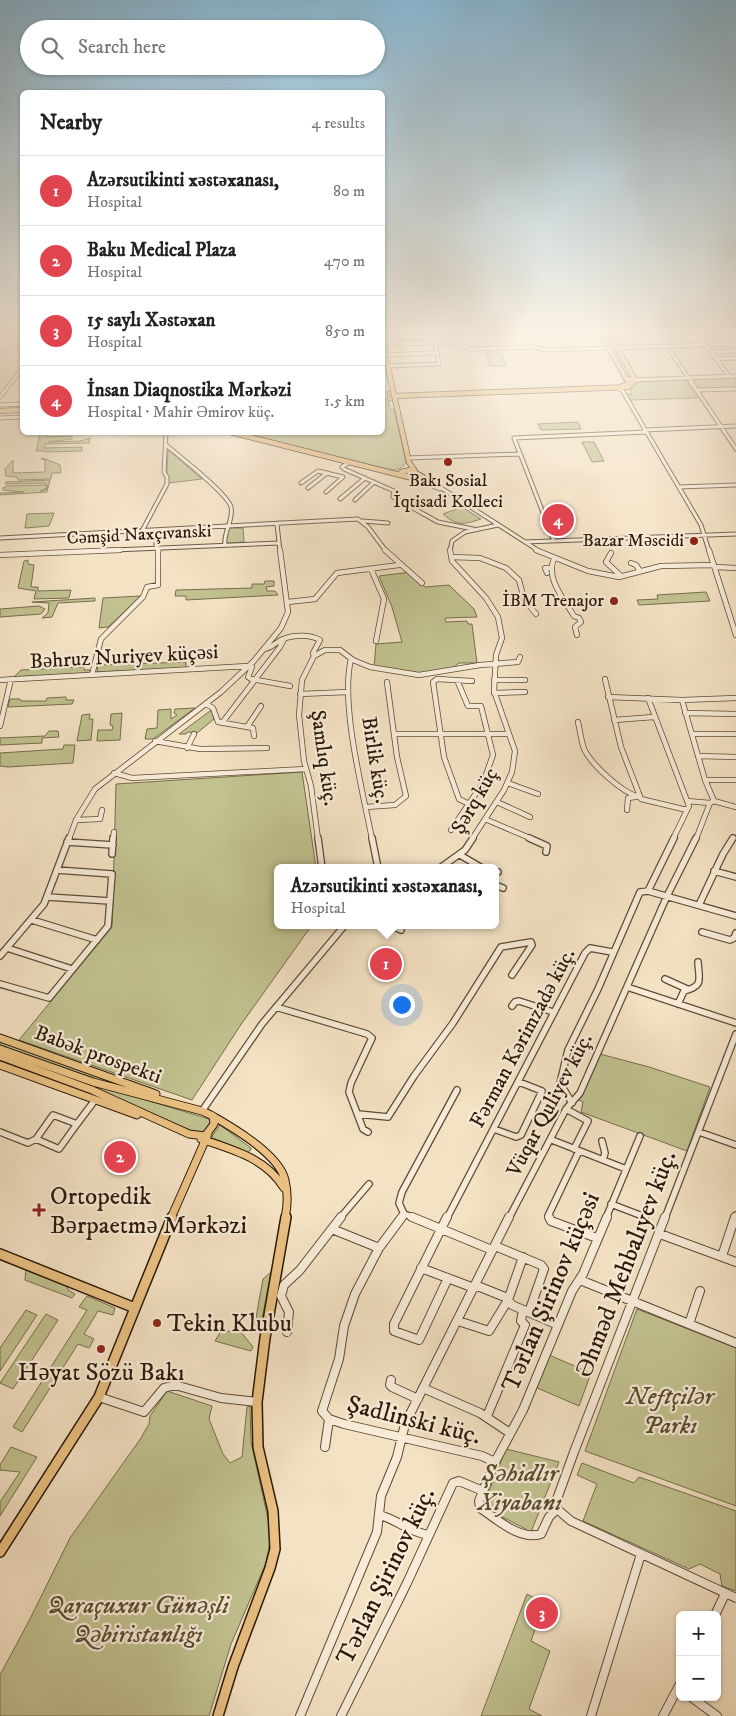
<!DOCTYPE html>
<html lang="en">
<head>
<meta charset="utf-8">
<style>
	:root { --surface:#fff; --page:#f2f2f2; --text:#222; --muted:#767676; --line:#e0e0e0; --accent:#0b8043 }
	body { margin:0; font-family:"IM FELL DW Pica",serif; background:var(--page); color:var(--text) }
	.controls { position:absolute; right:15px; bottom:15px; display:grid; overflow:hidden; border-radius:8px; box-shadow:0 1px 4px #0004 }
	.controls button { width:45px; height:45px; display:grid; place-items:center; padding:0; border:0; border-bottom:1px solid var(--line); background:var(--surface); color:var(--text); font:25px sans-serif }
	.you { position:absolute; left:401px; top:1004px; width:18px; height:18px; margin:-12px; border:4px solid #fff; border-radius:50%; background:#1a73e8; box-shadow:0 0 0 8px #1a73e833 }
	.badge { display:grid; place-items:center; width:32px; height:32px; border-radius:50%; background:var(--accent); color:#fff; font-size:16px; font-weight:700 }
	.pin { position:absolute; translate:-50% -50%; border:2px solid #fff; box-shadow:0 1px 5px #0006 }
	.popup { position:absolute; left:274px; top:864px; width:225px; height:65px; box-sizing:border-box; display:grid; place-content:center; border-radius:8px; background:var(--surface); filter:drop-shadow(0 1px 4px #0005); font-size:16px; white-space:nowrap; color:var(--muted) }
	.popup b { font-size:19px; color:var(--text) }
	.popup::after { content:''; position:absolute; left:50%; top:100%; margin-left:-10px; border:10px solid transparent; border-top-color:var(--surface) }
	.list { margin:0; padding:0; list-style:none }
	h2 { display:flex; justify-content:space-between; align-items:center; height:65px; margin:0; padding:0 20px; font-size:21px }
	h2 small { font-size:16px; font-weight:400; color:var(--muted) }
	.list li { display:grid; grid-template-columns:32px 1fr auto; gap:15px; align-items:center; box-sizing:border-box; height:70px; padding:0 20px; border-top:1px solid var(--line) }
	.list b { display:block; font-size:19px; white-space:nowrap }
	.list p { margin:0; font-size:16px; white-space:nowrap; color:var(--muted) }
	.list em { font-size:16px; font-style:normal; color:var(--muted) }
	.icon { flex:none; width:28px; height:28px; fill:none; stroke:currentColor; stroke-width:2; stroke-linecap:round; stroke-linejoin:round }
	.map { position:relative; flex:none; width:736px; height:1716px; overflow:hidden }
	.search { position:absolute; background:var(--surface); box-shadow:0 1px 4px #0004; left:20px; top:20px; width:365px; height:55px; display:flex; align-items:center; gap:12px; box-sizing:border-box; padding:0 18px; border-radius:28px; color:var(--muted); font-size:19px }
	.panel { position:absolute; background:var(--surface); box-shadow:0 1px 4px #0004; left:20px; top:90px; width:365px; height:345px; border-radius:8px }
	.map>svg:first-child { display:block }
</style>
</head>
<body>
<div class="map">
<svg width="736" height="1716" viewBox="0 0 736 1716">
	<rect width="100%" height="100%" fill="#f4e2c4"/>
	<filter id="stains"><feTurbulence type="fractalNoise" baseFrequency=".004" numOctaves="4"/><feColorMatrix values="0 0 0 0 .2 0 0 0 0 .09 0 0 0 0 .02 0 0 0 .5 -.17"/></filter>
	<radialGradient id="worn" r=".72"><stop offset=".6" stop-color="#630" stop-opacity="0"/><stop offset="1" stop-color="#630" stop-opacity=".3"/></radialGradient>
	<path fill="#c1c290" stroke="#766e4c" d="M485,352H501L506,366H490Z
		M735,377L736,387L700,389L694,379Z
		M685,379L697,398L630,400L627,394H632L630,389L637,381Z
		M387,391H392V394L389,396L393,398L394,400L388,401L390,409H394L406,462C403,469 396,470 390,470L244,433L382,432L383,400L388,399Z
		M578,422L581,429L541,430L538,424Z
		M46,433H77L47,434V437L72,436V439L48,442L80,441L90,438L89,443L45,444L44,448L82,447V451L45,452V451H36L40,434Z
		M582,442H594L604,461L592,462Z
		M168,450L202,479L169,483L167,471Z
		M43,458L60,465L61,473H52L51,479L18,480L17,477L6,476L5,469L13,460V473L45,472V460L41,459Z
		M50,480L47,492L0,495V493L24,492L3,490V488L7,486L46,485L47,488L40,491L47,489L48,485L44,483L5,484L6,482Z
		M462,507L481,519C463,525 457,526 443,514Z
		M54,513L49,526L25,528L27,514Z
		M229,528H243L244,542L225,543Z
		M28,560V564L34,565L31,587H38V591L71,590L69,598L34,599L36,591L18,588L24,561Z
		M411,572L425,587L449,585L474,609L477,617L445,618L446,622L467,621L468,624H472L477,663H459L454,667L442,670L420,673L374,667L376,644L402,642L392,607L379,576Z
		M265,581H274V586L266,587L267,591H275L278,595L186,600V596H175L176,590L252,588V584H264Z
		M706,592L710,601L639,605L637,600L658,599L657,595Z
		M141,596L108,627L99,628L103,598Z
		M95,598V601L58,603L52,617L42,618L48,613L49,603L32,602Z
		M39,606L45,609L41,614L0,617V609Z
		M186,662V668L97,672L98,665Z
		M84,667V670H90V673L14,677L21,670Z
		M66,697V700H74L72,704L8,707L10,699H20L21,701H46L47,698Z
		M195,708L153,739H145L147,729L157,728L158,710L171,709V719L177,715L174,713L175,709Z
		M210,711H212L214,719L197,733L188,732L186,734H179Z
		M122,713L120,740L97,741L98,730H112L113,726L110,725L111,714Z
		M90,714L89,719H93L91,740L77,741L82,715Z
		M49,731H58L59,737L42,738V743L0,745V738L45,736Z
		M64,745H75L73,763L8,767L0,766V753L63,749Z
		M302,772L316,868H277V925H312L240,1026L192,1100L19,1040L112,927L116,784Z
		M0,1042L135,1090C89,1079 44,1062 0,1045Z
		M600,1054L649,1067L710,1087L687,1151L581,1112L583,1102L579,1100Z
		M76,1079L209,1119L211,1122L204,1133L200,1134L75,1081Z
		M220,1125L251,1148V1150L248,1152L213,1138L212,1136Z
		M26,1268L67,1285L68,1290L75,1294L72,1298L25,1280Z
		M271,1272L260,1330L255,1323L263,1279Z
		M87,1296L115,1308L113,1315L98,1311L84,1334L94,1339L89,1348L78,1344L22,1432L13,1427L87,1310L79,1307Z
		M637,1309L736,1348V1506L585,1451Z
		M26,1310L37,1315L0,1371V1348Z
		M46,1314L58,1320L13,1389L0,1383Z
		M221,1331L241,1332L253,1347L251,1351L215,1341Z
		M549,1355L591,1373L579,1406L535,1387Z
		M167,1391L212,1406L209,1419L223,1454L230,1463L242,1457L247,1407L250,1406L251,1442L268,1519L270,1541L266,1563L231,1644L209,1716H0V1675L29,1621L70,1538L141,1438L149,1424L150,1416Z
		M11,1447L37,1457L0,1516V1502L20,1472L0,1470V1465Z
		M506,1449L559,1462L531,1532L484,1507L485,1501Z
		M582,1463L634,1483L639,1477L736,1511V1591L722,1586L720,1574L700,1564L689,1569L583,1521L597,1484L577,1475Z
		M527,1594L538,1600L531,1621L537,1624L531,1641L550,1651L529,1709L542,1716H481Z"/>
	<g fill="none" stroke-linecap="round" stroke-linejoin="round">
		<defs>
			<path id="minor-far3" d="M4,331L22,352
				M695,331L729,376
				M700,337L736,335
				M384,338L433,337
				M451,342L459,331
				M435,343H455L469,349L534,347L546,350L736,344
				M385,344L430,343
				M667,346L736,449
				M711,352L736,351
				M0,353L21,347
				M385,355L436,353
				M716,359L736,358
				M388,366L439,364L435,343H430L436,331
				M626,378L634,380L736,376
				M617,388L622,390L701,525L709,551
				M696,390L736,389
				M0,397L22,369
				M0,405L22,404
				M0,418L22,417
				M644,430L736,426
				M166,445C179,456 228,494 231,507C234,520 223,532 225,545
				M408,458L520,454
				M348,463L342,467L344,469L394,491L393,497L438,522L473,529
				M421,475L539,551
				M415,479L440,489
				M301,483L318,471L343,477L326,492
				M679,487L736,485
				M308,488L327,473
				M340,499L365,478
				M355,500L374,482
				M363,521L388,523
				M277,524L280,551
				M157,530L156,545L159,551
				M142,531L167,484V477L164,472L166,432
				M0,538L358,519L368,527L386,551
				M554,541L514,438L646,432
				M525,542L736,534
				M91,551L279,543
				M450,551L452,541L465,532L498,525"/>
			<path id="minor-far2" d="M385,550L422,583
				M450,550L452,561L486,598L498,617L502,638L496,655L494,691L515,751L512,772L504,790L472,839
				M536,550L588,571L619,577L661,566L714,565
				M709,550L736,635
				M611,553L606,562L621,576
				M0,555L120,550
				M451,557L480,558L506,568L519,580L524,599L536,614
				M554,559C545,578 565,601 574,616L579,618L581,622L575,627L577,635
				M631,563L636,565L640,571
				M715,567L736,568
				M371,569L384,599L376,641
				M547,573L545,568H550
				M288,602L315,599L337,573L399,565
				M264,649C272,648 276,642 283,639C293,635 310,634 320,640L313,653L314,656L325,650H340L353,660L370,667L419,675L480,665L518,662L520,657
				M314,656L302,680L299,715L304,761L311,786L318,839
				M351,659C340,705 363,792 372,839
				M249,666L252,667L248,677L251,679L290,686
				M92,675L101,639L143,597L147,587L158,585V550
				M605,679L621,747L641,799L687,810
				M0,680L248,666
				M494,680H525
				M494,693L525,692
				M300,694L348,692
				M608,697L682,700L736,698
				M648,698L689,806L673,839
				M682,700L705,780L714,801
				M206,704L213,708L218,722L253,728L254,736
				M685,713L736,714
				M614,720L654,717
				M578,722C580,731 581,740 584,749C592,765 621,792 639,797
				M222,723L280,647L284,639
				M0,726L11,679
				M247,727L261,706
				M395,734H509
				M692,734H736
				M155,741L200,749L267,748
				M187,748L194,734
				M698,756L736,757
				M114,773L132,778L306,769
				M705,780H736
				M508,783L538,794
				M687,801L710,803
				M714,801L736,807
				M497,802L530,817
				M469,804L459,799L444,757L433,682L437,679L472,681
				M366,807L395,805L406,796L397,757L387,682
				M627,810L628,798L635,797
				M485,819L532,839
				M76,820L100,819L102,810
				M451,830L483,783L493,755L481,706H468L457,680
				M69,839L76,820L95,789L221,692L253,662L281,628L288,612L280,550
				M113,839L114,832
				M696,839L710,803L714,801"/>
			<path id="minor-far1" d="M318,838L322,868
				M372,838L378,868
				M529,838L547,846L546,852
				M67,842L113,845
				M112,854L113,838
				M460,855L482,868
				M440,868L465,850L473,838
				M714,871L736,877
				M495,872H498
				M495,885L503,888
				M648,891L736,916
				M48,897L110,901
				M699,905L723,854L733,838
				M32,920L97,940
				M390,925L401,930
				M702,932L730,940L734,938L736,933
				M7,948L72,969
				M0,956L44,904L69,838
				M665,979L687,989
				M0,984L49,998L108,926L112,874L57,870
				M627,987L736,1023
				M678,1004L684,991C704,986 699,980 698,962
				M512,1006L515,1002L519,1001L553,1012
				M276,1007L367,1034L372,1038L351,1083L349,1092L363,1129L368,1132
				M572,1103L560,1083L568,1050L598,989L640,892L648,891L674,838
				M566,1109L588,1121L574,1149
				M202,1111L262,1024L345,925
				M358,1114L388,1117L414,1076L453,1023L501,947L531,942L532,945L512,975
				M494,1129L516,1137L521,1135L542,1091L519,1082
				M0,1132L28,1143L36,1139L53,1115L77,1124L95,1100
				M699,1132L736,1145
				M36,1139L59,1149L77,1124
				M552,1140L626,1169
				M602,1141L605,1153L603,1160
				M611,1204L645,1217
				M404,1214L415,1218
				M340,1218L369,1184
				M401,1218L404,1214L399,1203L402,1192L457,1090
				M447,1218L585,953L590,948L612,952
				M509,1218L566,1109L580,1093L667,896L696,838
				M549,1218L548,1216L579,1151
				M606,1218L640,1136
				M665,1218L736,1034
				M735,1218L736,1215"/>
			<path id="minor" d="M402,1217L379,1248L355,1294L344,1326L339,1359L322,1411L329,1419L344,1424L482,1456L495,1462L483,1491
				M412,1217L492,1250
				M447,1217L394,1324V1331L419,1340L448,1278
				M549,1217L551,1221L597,1238
				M332,1229L379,1248
				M660,1234L736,1262
				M495,1246L541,1265L544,1269L529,1312
				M722,1256L735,1217
				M421,1268L474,1288
				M580,1280L736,1343
				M475,1285L505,1297L512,1305L558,1325
				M458,1321L489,1331L508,1300L523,1257
				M689,1324L700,1291
				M287,1332L289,1312L281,1296L284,1285L300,1270L341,1217
				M391,1380L390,1385L392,1387L418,1399
				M423,1388L480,1413L510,1433
				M99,1397L144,1412L164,1388L175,1385L221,1398L257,1402
				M487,1416L525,1325L521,1321L523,1310
				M325,1447L329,1419
				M495,1462L523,1410L572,1291L583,1274L607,1217
				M557,1509V1499L574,1452L665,1217
				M557,1509L571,1521L736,1598
				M380,1515C399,1521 408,1531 428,1535
				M715,1615L725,1594
				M691,1697L717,1716
				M300,1716L377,1532L381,1496L397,1457L405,1424L509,1217
				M341,1716L407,1583L453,1483L459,1481L483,1491L479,1501L480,1508C497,1519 520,1541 541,1534L549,1517L557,1509
				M591,1716L641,1554
				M663,1716L680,1684"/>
			<path id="major-far2" d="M384,331L386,359L409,462L415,471
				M599,331L628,382L627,385L622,386
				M395,396L628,387L633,383L634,378L608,331
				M0,411L22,410
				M230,432L412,478L419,479L423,477L410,470L401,472L405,476"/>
			<path id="major-far1" d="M0,1038L156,1094
				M0,1049L93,1082L202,1111L213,1116L214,1124L205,1136L189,1134L92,1090L0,1056
				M0,1065L137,1115
				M207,1113C229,1125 279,1154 285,1180C288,1193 288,1205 285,1218
				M201,1139C233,1150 266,1158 284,1188
				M171,1218L208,1134"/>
			<path id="major" d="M0,1254L135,1308
				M0,1552L99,1397L172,1217
				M218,1716L233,1667L270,1568L275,1549L273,1511L258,1447L257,1402L265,1338L286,1217"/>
		</defs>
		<use href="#minor-far3" stroke="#5c4b36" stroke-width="5"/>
		<use href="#minor-far2" stroke="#5c4b36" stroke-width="6"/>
		<use href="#minor-far1" stroke="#5c4b36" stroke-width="8"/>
		<use href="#minor" stroke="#5c4b36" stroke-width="10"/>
		<use href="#major-far2" stroke="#2a1907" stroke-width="6"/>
		<use href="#major-far1" stroke="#2a1907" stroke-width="9"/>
		<use href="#major" stroke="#2a1907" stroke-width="12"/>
		<use href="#minor-far3" stroke="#f8ecd9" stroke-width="3"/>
		<use href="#minor-far2" stroke="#f8ecd9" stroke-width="4.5"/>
		<use href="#minor-far1" stroke="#f8ecd9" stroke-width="5.5"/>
		<use href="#minor" stroke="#f8ecd9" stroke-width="8"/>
		<use href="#major-far2" stroke="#eac182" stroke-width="4.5"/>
		<use href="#major-far1" stroke="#eac182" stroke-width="7"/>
		<use href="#major" stroke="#eac182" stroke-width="9"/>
	</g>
	<linearGradient id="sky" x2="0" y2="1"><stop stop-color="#89b8d5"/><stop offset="0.58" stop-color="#faf2e4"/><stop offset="1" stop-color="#faf2e4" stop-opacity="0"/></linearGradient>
	<rect width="736" height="571" fill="url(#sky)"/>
	<g fill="#8f2418" stroke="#f8ecd9" stroke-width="2">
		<circle cx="448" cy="462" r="5"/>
		<circle cx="694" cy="541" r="5"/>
		<circle cx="614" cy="601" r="5"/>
		<path d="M36.5 1202.5h5v5h5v5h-5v5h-5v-5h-5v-5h5z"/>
		<circle cx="157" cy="1323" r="5"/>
		<circle cx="101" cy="1349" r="5"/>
	</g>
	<g text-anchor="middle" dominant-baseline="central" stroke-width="4.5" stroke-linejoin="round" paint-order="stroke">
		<g font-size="18" fill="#2a1907" stroke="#f8ecd9" text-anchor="end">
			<text x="448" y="481" text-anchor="middle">Bakı Sosial<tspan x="448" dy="21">İqtisadi Kolleci</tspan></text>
			<text x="684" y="541">Bazar Məscidi</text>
			<text x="604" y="601">İBM Trenajor</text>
		</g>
		<g font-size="18" fill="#2a1907" stroke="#f8ecd9">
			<text transform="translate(139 535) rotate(-3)">Cəmşid Naxçıvanski</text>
		</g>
		<g font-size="21" fill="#2a1907" stroke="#f8ecd9">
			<text transform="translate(124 657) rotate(-3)">Bəhruz Nuriyev küçəsi</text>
			<text transform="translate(324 758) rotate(82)">Şamlıq küç.</text>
			<text transform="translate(375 760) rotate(81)">Birlik küç.</text>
			<text transform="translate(475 801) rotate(-60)">Şərq küç</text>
			<text transform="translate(523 1038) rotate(-62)">Fərman Kərimzadə küç.</text>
			<text transform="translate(98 1055) rotate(20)">Babək prospekti</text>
			<text transform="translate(550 1105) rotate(-62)">Vüqar Quliyev küç.</text>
		</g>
		<g font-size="25" fill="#2a1907" stroke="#f8ecd9" text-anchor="start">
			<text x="50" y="1196">Ortopedik<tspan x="50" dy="29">Bərpaetmə Mərkəzi</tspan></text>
			<text x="167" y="1323">Tekin Klubu</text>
			<text x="101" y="1372" text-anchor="middle">Həyat Sözü Bakı</text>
		</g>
		<g font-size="25" fill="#2a1907" stroke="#f8ecd9">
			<text transform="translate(626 1264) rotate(-69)">Əhməd Mehbalıyev küç.</text>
			<text transform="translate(551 1292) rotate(-67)">Tərlan Şirinov küçəsi</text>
			<text transform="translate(414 1420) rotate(14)">Şadlinski küç.</text>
			<text transform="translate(386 1576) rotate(-64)">Tərlan Şirinov küç.</text>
		</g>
		<g font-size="25" font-style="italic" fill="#574c30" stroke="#f8ecd9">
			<text x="670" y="1396">Neftçilər<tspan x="670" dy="29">Parkı</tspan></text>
			<text x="520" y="1473">Şəhidlır<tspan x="520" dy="29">Xiyabanı</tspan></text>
			<text x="138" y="1605">Qaraçuxur Günəşli<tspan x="138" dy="29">Qəbiristanlığı</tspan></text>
		</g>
	</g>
	<rect width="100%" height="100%" filter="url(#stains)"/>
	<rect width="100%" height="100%" fill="url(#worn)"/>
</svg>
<div class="controls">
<button>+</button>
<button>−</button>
</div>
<div class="you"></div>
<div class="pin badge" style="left:386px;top:964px;background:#e0444e">1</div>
<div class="popup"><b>Azərsutikinti xəstəxanası,</b>Hospital</div>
<div class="pin badge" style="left:120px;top:1157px;background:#e0444e">2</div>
<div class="pin badge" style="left:542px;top:1613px;background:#e0444e">3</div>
<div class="pin badge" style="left:558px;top:520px;background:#e0444e">4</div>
<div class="search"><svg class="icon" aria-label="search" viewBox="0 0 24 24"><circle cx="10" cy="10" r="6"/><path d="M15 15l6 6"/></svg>Search here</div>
<section class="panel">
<h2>Nearby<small>4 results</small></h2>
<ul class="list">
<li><span class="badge" style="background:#e0444e">1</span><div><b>Azərsutikinti xəstəxanası,</b><p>Hospital</p></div><em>80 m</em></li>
<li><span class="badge" style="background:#e0444e">2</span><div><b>Baku Medical Plaza</b><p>Hospital</p></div><em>470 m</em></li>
<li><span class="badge" style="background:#e0444e">3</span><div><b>15 saylı Xəstəxan</b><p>Hospital</p></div><em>850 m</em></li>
<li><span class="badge" style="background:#e0444e">4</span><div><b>İnsan Diaqnostika Mərkəzi</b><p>Hospital · Mahir Əmirov küç.</p></div><em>1.5 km</em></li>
</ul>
</section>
</div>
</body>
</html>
